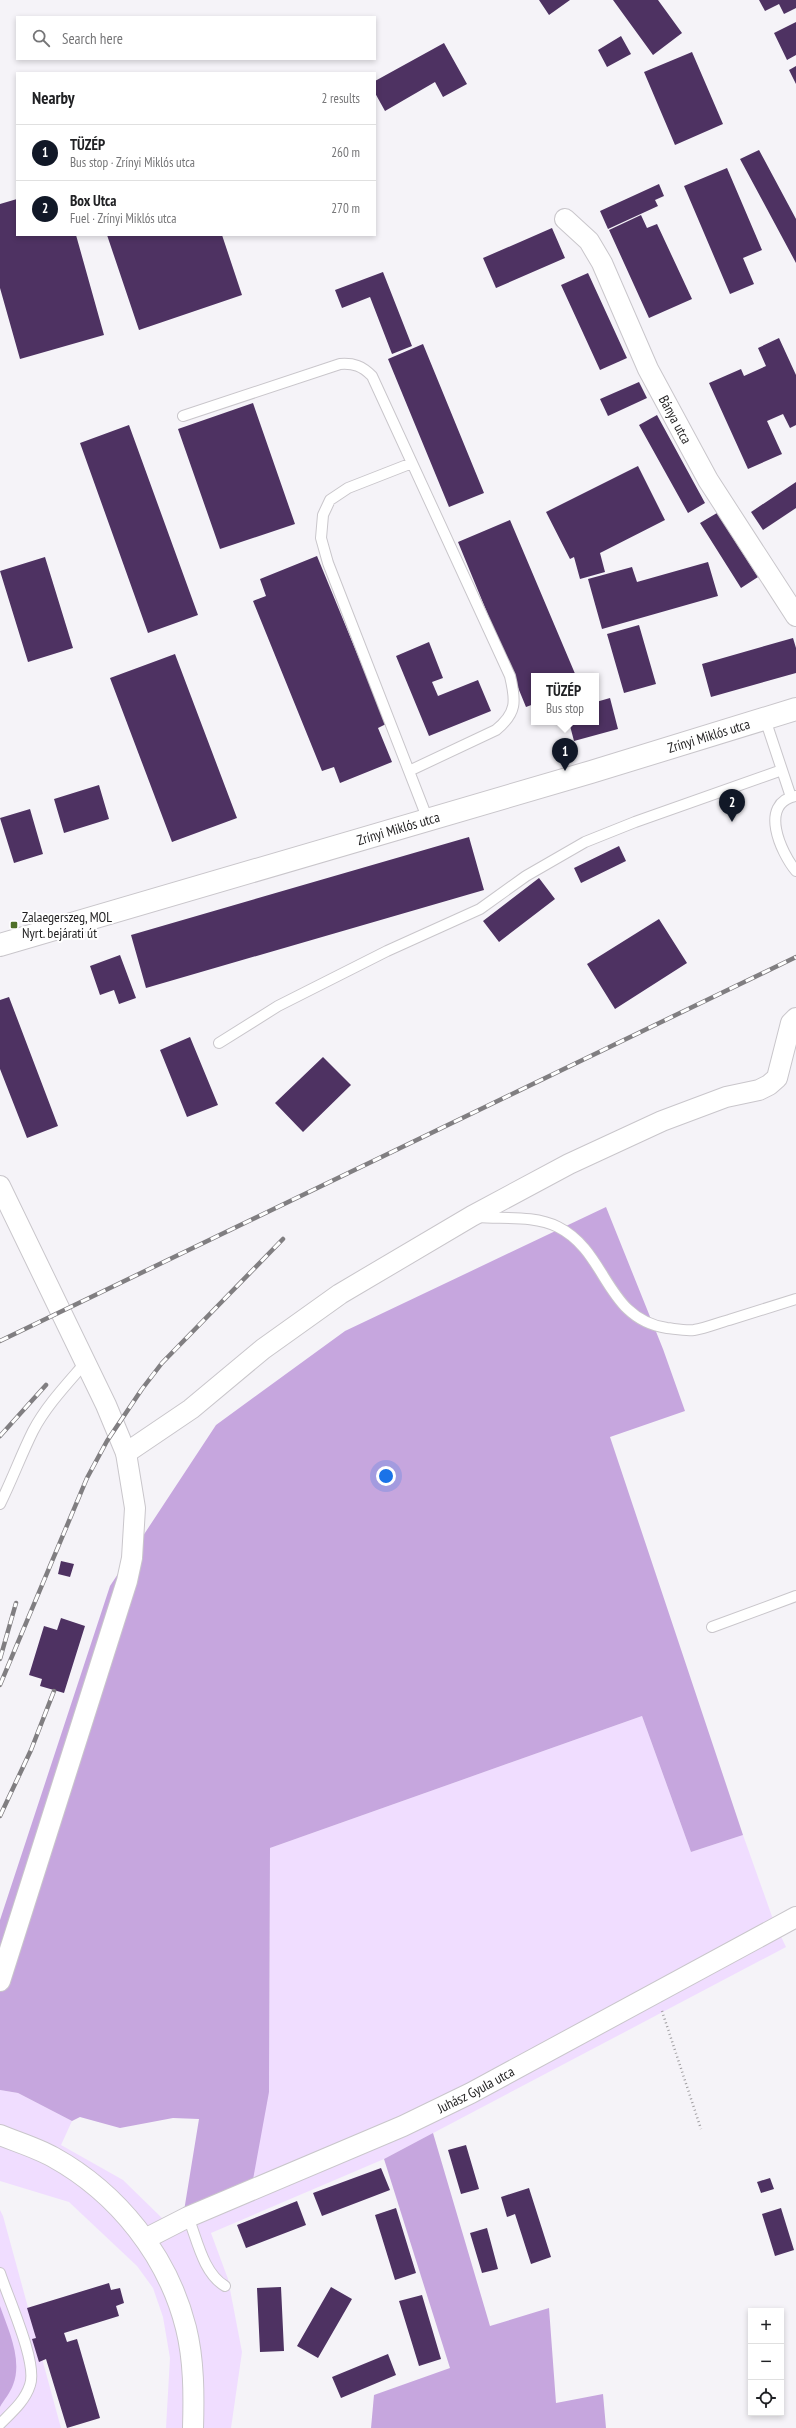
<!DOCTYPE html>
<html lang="en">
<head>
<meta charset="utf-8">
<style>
	:root { --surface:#fff; --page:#f2f2f2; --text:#202124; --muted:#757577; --line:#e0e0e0; --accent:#111827 }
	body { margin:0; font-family:"PT Sans Narrow",sans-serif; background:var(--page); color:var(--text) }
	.controls { position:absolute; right:12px; bottom:12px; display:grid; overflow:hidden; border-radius:0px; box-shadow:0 2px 6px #0003 }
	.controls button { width:36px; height:36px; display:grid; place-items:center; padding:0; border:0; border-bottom:1px solid var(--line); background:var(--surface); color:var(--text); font:20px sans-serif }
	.you { position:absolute; left:386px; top:1476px; width:14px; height:14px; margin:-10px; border:3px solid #fff; border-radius:50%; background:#1a73e8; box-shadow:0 0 0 6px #1a73e833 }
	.badge { display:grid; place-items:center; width:26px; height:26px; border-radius:50%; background:var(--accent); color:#fff; font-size:13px; font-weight:700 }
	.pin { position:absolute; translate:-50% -33px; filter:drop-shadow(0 1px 2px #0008) }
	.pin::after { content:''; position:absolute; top:21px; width:14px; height:12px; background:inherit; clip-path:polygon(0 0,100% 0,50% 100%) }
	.popup { position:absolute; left:531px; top:673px; width:68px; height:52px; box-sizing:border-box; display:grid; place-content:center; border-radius:0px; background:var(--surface); filter:drop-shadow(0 1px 3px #0005); font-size:13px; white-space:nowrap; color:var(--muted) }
	.popup b { font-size:15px; color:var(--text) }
	.popup::after { content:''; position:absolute; left:50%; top:100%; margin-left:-8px; border:8px solid transparent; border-top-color:var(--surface) }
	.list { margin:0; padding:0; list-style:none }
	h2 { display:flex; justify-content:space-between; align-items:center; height:52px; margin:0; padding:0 16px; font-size:17px }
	h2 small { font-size:13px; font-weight:400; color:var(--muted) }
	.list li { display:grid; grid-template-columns:26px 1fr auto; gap:12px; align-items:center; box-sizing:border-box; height:56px; padding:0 16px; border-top:1px solid var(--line) }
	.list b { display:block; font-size:15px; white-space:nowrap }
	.list p { margin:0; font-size:13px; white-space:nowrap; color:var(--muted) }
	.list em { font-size:13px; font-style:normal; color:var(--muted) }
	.icon { flex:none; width:22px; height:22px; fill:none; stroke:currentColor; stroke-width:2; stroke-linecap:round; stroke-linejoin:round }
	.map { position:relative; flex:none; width:796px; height:2428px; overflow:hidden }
	.search { position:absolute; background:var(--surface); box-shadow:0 2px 6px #0003; left:16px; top:16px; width:360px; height:44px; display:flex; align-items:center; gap:10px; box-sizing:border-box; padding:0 14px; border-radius:0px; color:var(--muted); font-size:15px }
	.panel { position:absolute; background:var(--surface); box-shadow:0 2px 6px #0003; left:16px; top:72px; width:360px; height:164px; border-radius:0px }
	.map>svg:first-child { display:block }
</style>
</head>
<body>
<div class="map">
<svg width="796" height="2428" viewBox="0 0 796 2428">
	<rect width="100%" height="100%" fill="#f5f3f8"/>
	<path fill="#f0ddff" d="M642,1716L691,1852L743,1835L774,1922L786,1947L384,2159L211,2233L228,2279L242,2352L231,2428H166L170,2358L163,2317L153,2288L137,2266L69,2202L0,2181V2090L18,2093L72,2121L61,2145L123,2180L164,2220L184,2211L269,2092L270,1848Z
		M0,2210L3,2216L61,2428H0V2407L13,2385L12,2343L0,2306Z"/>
	<path fill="#c6a6de" d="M606,1207L663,1349L685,1411L610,1437L743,1835L691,1852L642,1716L270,1848L269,2092L252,2185L184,2211L199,2119L173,2118L120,2128L80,2117L72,2121L18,2093L0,2090V1920L110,1586L216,1425L345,1331Z
		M433,2133L490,2326L549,2308L556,2403L603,2394L606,2428H371L374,2395L450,2368L384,2159Z
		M0,2306C8,2329 23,2360 13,2385C10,2393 4,2400 0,2407Z"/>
	<path fill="#4e3262" d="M539,0H570L549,15Z
		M613,0H658L682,33L653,55Z
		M759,0H796V8L784,14L779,4L765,11Z
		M796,22V55L787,60L774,33Z
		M621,36L631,54L607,67L598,50Z
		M444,43L467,84L443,97L435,82L385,111L375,93V81Z
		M692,52L723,124L675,145L644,72Z
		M796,66V84L789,70Z
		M759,150L796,219V263L740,159Z
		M727,168L762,250L743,258L754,284L730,294L684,186Z
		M659,184L664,196L655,200L658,206L608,229L600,211Z
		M17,199V235H76L104,335L20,359L0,288V204Z
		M641,215L647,228L657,224L692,299L649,318L609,230Z
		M552,228L565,258L496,288L483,258Z
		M107,235H222L242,295L139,330Z
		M383,272L412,346L392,354L370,297L342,308L335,290Z
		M588,273L627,358L600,370L561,285Z
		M779,338L796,375V425L790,428L783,414L767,421L782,454L748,469L709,383L741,369L744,376L766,366L758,348Z
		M423,344L484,493L449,507L388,359Z
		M639,382L647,398L608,416L600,399Z
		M253,403L295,524L220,549L178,429Z
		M657,415L705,503L688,513L639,425Z
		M129,425L198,615L148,633L80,443Z
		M638,466L665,520L600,553L605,572L580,579L574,557L570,559L546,512Z
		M796,482V508L763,530L751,512Z
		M717,513L758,577L741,588L700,523Z
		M510,520L576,676H534V704L526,707L458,542Z
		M317,556L386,724L378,728L392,762L340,783L334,767L322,771L253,601L266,596L260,579Z
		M45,557L73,648L28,662L0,571Z
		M708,562L718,596L602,629L588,579L632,567L637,582Z
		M639,625L656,684L624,693L607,634Z
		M793,638L796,648V673L711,697L702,664Z
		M429,642L443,678L432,682L438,696L478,680L491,711L429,736L396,656Z
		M175,654L237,818L172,842L110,678Z
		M610,698L618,729L574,741L569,722H596V702Z
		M99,785L109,819L64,833L54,799Z
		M30,809L43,854L14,863L0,818Z
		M469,837L484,890L146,988L131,935Z
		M619,846L626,861L581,883L574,868Z
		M539,878L555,899L499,942L483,921Z
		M659,919L687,963L615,1009L587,964Z
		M120,955L136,998L119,1004L114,990L100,995L90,966Z
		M9,997L58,1126L27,1138L0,1069V1000Z
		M190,1037L218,1105L187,1117L160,1050Z
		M323,1057L351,1085L303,1132L275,1103Z
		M61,1561L74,1564L70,1577L58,1574Z
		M61,1618L85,1626L64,1693L40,1686L42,1679L29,1675L44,1626L57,1630Z
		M466,2145L479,2189L461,2194L448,2150Z
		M381,2168L390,2190L322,2216L313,2193Z
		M770,2178L774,2189L761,2193L757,2182Z
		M529,2188L551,2257L531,2264L515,2214L507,2217L501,2197Z
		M297,2201L306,2225L246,2248L237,2225Z
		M396,2208L416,2273L395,2280L375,2215Z
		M781,2208L794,2250L775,2256L762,2214Z
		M487,2228L498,2269L482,2273L470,2233Z
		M109,2283L111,2290L120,2288L124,2303L116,2306L119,2316L64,2333L67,2342L77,2339L100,2418L67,2428L46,2359L39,2362L32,2339L36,2338L27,2308Z
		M281,2287L284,2351L260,2352L257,2288Z
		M331,2287L352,2299L318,2358L297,2346Z
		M422,2295L441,2359L419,2366L399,2301Z
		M388,2354L396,2375L341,2398L332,2377Z"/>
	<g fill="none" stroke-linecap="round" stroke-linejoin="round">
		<defs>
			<path id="lane" d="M183,416L340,364C354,363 362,366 372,376L510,676C516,701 517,713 496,730L409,771
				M412,463L348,488L330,500L323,515L321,538L328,563L428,820
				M765,719L791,797
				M796,796C758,803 781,853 796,871
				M219,1043L278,1006L387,951L480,909L526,876L585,842L635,822L782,770
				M478,1217C503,1219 535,1215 558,1227C608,1252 605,1319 667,1328C676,1329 686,1331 694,1330C706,1328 718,1323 729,1320C752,1313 774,1306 796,1299
				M0,1504C12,1480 21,1455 33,1431C46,1406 67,1384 85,1363
				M712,1627L796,1596
				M188,2217C197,2239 203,2273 225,2286
				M0,2273C8,2298 38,2363 30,2385C25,2401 12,2412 0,2424"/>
			<g id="street">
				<path id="s1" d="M565,219L589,241L602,263L648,369L708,480L796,616"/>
				<path d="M0,1186L106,1405L126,1453L135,1508L132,1558L127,1581L0,1981"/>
				<path d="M126,1453L191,1409L263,1349L340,1294L472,1216L569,1164L662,1121L726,1097L759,1090L769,1085L777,1078L791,1023L796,1018"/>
				<path d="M0,2135C17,2142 37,2148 53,2157C118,2193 168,2256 186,2328C194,2360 194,2395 193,2428"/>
				<path id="s2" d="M145,2239L188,2217L403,2126L471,2093L796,1917"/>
			</g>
			<g id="secondary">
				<path id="s3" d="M0,945L591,772L796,709"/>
			</g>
		</defs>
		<use href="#lane" stroke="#c9c6cb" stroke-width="12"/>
		<use href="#street" stroke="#c9c6cb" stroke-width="22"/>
		<use href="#secondary" stroke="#c9c6cb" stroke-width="24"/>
		<path stroke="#a09ea1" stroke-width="2.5" stroke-dasharray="1 3" stroke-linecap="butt" d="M662,2011L701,2129"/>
		<use href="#lane" stroke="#fff" stroke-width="10"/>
		<use href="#street" stroke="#fff" stroke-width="20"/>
		<use href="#secondary" stroke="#fff" stroke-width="22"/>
		<defs>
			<path id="rail" d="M0,1341L796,957
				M0,1436L46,1385
				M0,1659L16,1603
				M0,1685L87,1478L107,1441L142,1389L162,1363L283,1239
				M0,1816L31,1750L54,1691"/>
		</defs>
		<use href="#rail" stroke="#807e81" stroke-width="4.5"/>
		<use href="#rail" stroke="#fff" stroke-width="3" stroke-dasharray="9" stroke-linecap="butt"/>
	</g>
	<rect fill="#507129" stroke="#fff" stroke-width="1.5" x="10" y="921" width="8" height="8" rx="2"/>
	<g text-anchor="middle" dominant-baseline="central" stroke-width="4" stroke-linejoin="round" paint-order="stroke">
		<g font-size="14" fill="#201f20" stroke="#fff">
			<text stroke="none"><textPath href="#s1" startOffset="231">Bánya utca</textPath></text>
			<text stroke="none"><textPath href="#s3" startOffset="739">Zrínyi Miklós utca</textPath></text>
			<text stroke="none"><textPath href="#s3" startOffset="415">Zrínyi Miklós utca</textPath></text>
			<text stroke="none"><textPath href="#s2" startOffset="363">Juhász Gyula utca</textPath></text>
		</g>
		<g font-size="14" fill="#201f20" stroke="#fff" text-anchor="start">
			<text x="22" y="917">Zalaegerszeg, MOL<tspan x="22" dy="16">Nyrt. bejárati út</tspan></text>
		</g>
	</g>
</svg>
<div class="controls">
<button>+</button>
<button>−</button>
<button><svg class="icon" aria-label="locate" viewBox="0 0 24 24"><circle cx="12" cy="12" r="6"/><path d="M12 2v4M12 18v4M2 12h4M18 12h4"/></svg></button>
</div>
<div class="you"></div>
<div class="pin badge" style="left:565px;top:771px">1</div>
<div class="popup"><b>TÜZÉP</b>Bus stop</div>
<div class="pin badge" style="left:732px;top:822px">2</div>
<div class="search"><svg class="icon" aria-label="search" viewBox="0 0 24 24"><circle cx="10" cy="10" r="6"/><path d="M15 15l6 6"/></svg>Search here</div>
<section class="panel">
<h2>Nearby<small>2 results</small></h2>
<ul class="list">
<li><span class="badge">1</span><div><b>TÜZÉP</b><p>Bus stop · Zrínyi Miklós utca</p></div><em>260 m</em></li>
<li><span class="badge">2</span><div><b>Box Utca</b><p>Fuel · Zrínyi Miklós utca</p></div><em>270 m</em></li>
</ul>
</section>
</div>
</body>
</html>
